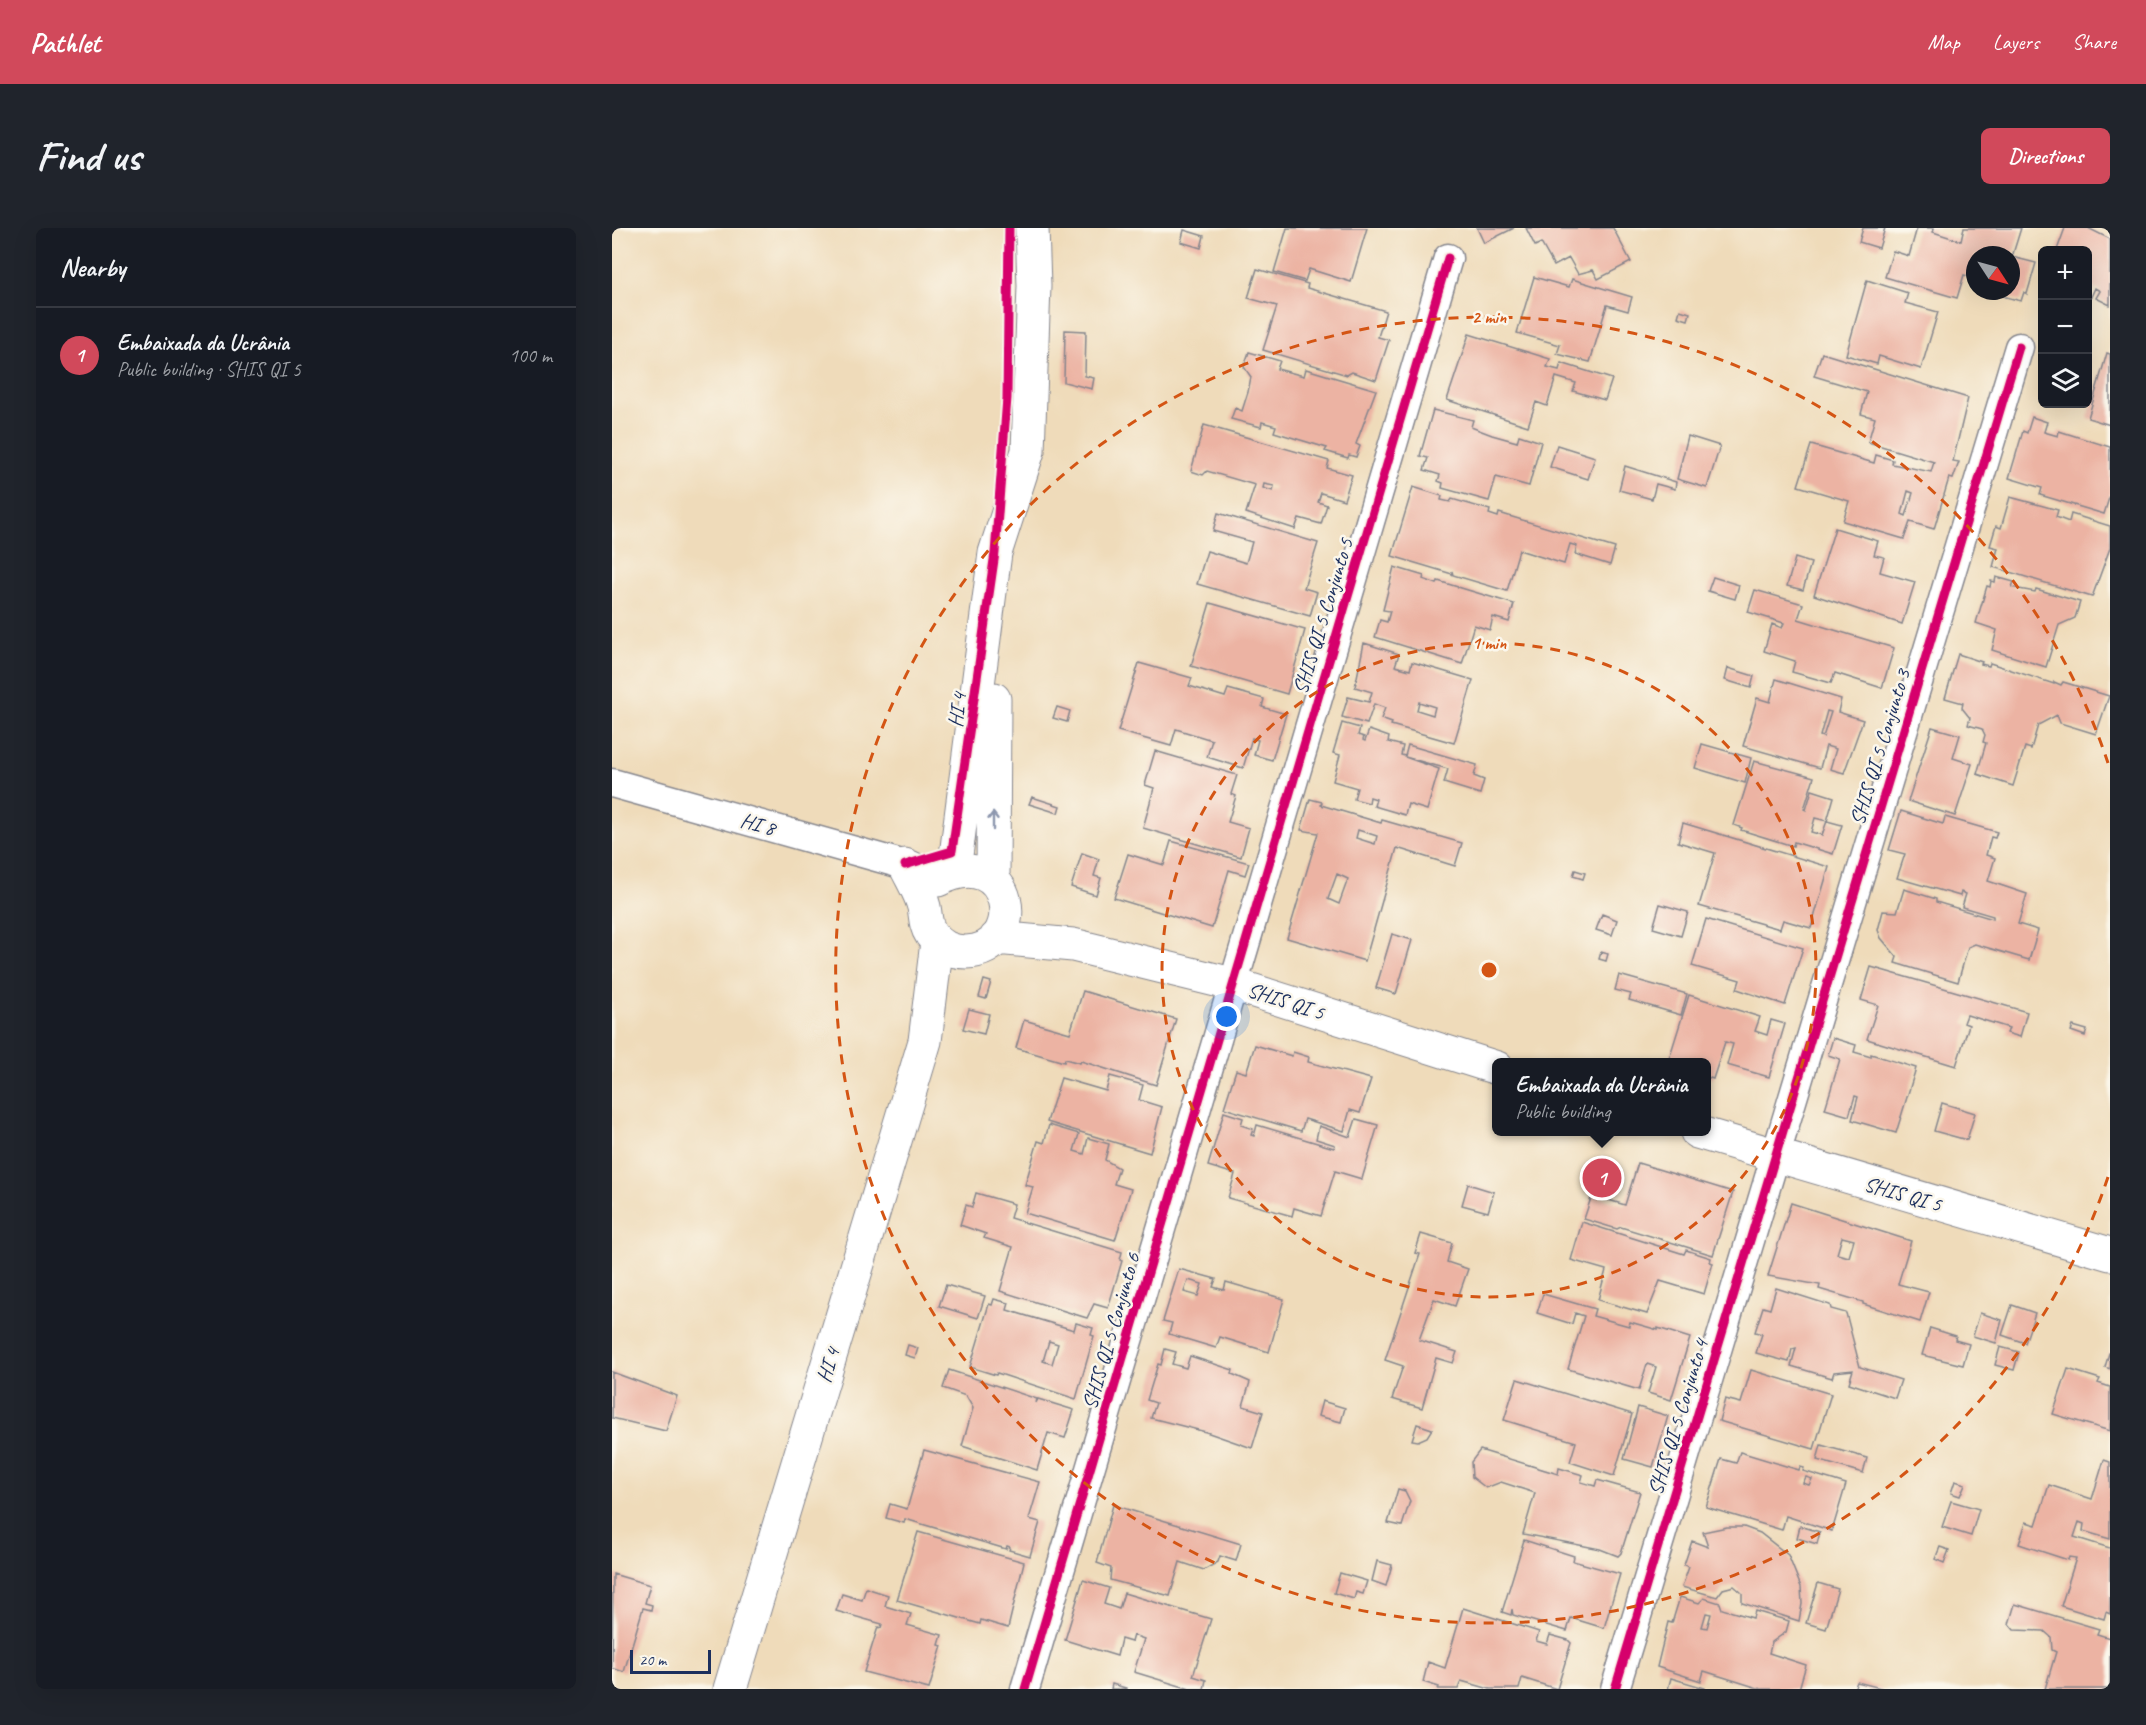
<!DOCTYPE html>
<html lang="en">
<head>
<meta charset="utf-8">
<style>
	:root { --surface:#171b24; --page:#20242c; --text:#f1f3f6; --muted:#9ea1a6; --line:#363941; --accent:#d1495b }
	body { margin:0; font-family:Caveat,sans-serif; background:var(--page); color:var(--text) }
	.controls { position:absolute; right:18px; top:18px; display:grid; overflow:hidden; border-radius:9px; box-shadow:0 6px 24px #0002 }
	.controls button { width:54px; height:54px; display:grid; place-items:center; padding:0; border:0; border-bottom:2px solid var(--line); background:var(--surface); color:var(--text); font:30px sans-serif }
	.compass { position:absolute; left:1354px; top:18px; width:54px; height:54px; border-radius:50%; background:var(--surface); box-shadow:0 6px 24px #0002; rotate:126deg }
	.scale { position:absolute; left:18px; bottom:15px; width:81px; box-sizing:border-box; padding-left:6px; border:3px solid #1b2f5e; border-top:0; font-size:16px; line-height:21px; white-space:nowrap; color:#1b2f5e; -webkit-text-stroke:4px #fbf7ec; paint-order:stroke }
	.you { position:absolute; left:615px; top:789px; width:21px; height:21px; margin:-15px; border:4px solid #fff; border-radius:50%; background:#1a73e8; box-shadow:0 0 0 9px #1a73e833 }
	.badge { display:grid; place-items:center; width:39px; height:39px; border-radius:50%; background:var(--accent); color:#fff; font-size:20px; font-weight:700 }
	.pin { position:absolute; translate:-50% -50%; border:3px solid #fff; box-shadow:0 2px 6px #0006 }
	.popup { position:absolute; left:880px; top:830px; width:219px; height:78px; box-sizing:border-box; display:grid; place-content:center; border-radius:9px; background:var(--surface); filter:drop-shadow(0 2px 4px #0005); font-size:20px; white-space:nowrap; color:var(--muted) }
	.popup b { font-size:22px; color:var(--text) }
	.popup::after { content:''; position:absolute; left:50%; top:100%; margin-left:-12px; border:12px solid transparent; border-top-color:var(--surface) }
	.list { margin:0; padding:0; list-style:none }
	h2 { display:flex; justify-content:space-between; align-items:center; height:78px; margin:0; padding:0 24px; font-size:26px }
	h2 small { font-size:20px; font-weight:400; color:var(--muted) }
	.list li { display:grid; grid-template-columns:39px 1fr auto; gap:18px; align-items:center; box-sizing:border-box; height:96px; padding:0 24px; border-top:2px solid var(--line) }
	.list b { display:block; font-size:22px; white-space:nowrap }
	.list p { margin:0; font-size:20px; white-space:nowrap; color:var(--muted) }
	.list em { font-size:20px; font-style:normal; color:var(--muted) }
	.icon { flex:none; width:33px; height:33px; fill:none; stroke:currentColor; stroke-width:2; stroke-linecap:round; stroke-linejoin:round }
	.map { position:relative; flex:none; width:1498px; height:1461px; overflow:hidden; border-radius:9px }
	header { display:flex; align-items:center; gap:36px; box-sizing:border-box; height:84px; padding:0 30px; background:var(--accent); color:#fff }
	header strong { font-size:28px }
	nav { display:flex; gap:33px; margin-inline-start:auto; font-size:21px }
	.intro { display:flex; align-items:center; justify-content:space-between; box-sizing:border-box; height:144px; padding:0 36px }
	h1 { margin:0; font-size:42px }
	.button { padding:15px 27px; border-radius:9px; background:var(--accent); color:#fff; font-size:21px; font-weight:700 }
	main { display:flex; gap:36px; padding:0 36px }
	aside { flex:1; background:var(--surface); border-radius:9px; box-shadow:0 6px 24px #0002 }
	.map>svg:first-child { display:block }
</style>
</head>
<body>
<header>
<strong>Pathlet</strong>
<nav><a>Map</a><a>Layers</a><a>Share</a></nav>
</header>
<div class="intro"><h1>Find us</h1><a class="button">Directions</a></div>
<main>
<aside>
<h2>Nearby<small></small></h2>
<ul class="list">
<li><span class="badge">1</span><div><b>Embaixada da Ucrânia</b><p>Public building · SHIS QI 5</p></div><em>100 m</em></li>
</ul>
</aside>
<div class="map">
<svg width="1498" height="1461" viewBox="0 0 1498 1461">
	<rect width="100%" height="100%" fill="#fbf7ec"/>
	<filter id="ink" filterUnits="userSpaceOnUse"><feTurbulence type="fractalNoise" baseFrequency=".0167" numOctaves="2"/><feDisplacementMap in="SourceGraphic" scale="12" xChannelSelector="R" yChannelSelector="G"/><feConvolveMatrix kernelMatrix="1 2 1 2 8 2 1 2 1" color-interpolation-filters="sRGB"/></filter>
	<filter id="wash" filterUnits="userSpaceOnUse"><feTurbulence type="fractalNoise" baseFrequency=".008" numOctaves="4" result="noise"/><feDisplacementMap in="SourceGraphic" scale="24" xChannelSelector="R" yChannelSelector="G"/><feGaussianBlur stdDeviation="1.35" result="paint"/><feColorMatrix in="noise" values="0 0 0 0 0 0 0 0 0 0 0 0 0 0 0 0 0 1.4 0 .05"/><feComposite in="paint" operator="in"/></filter>
	<g filter="url(#wash)">
		<rect width="100%" height="100%" fill="#efdbba"/>
		<g id="blocks">
			<path fill="#ecb3a3" fill-rule="evenodd" d="M675,0H755L739,54L697,41L693,53L662,44Z
				M865,0H902L872,15Z
				M914,0H1001L1019,34L986,51L981,42L966,46L957,30L942,38L929,15L923,18Z
				M1251,0H1273L1267,20L1247,14Z
				M1305,0H1322L1321,4L1349,13L1352,0H1409L1400,29L1424,35L1415,66L1412,64L1409,73L1376,64L1399,63V27H1363V50L1352,47L1345,70L1273,49L1281,23L1297,28Z
				M1453,0H1476L1498,11V77L1484,70L1488,63L1483,60L1478,71L1476,70V22H1445Z
				M572,2L592,8L589,20L569,14Z
				M645,41L696,56L695,60L774,83L766,109L777,112L764,152L740,144L735,147L651,122L665,78L636,70Z
				M922,49L957,59L960,51L1020,69L1016,83L995,77L978,134L945,126L948,117L905,105Z
				M1255,52L1296,65L1293,75L1326,84L1309,141L1267,128L1265,136L1234,127Z
				M1068,82L1078,85L1076,92L1066,89Z
				M453,102L474,103L473,148L482,150L480,161L452,154Z
				M857,106L938,131L935,139L947,142L949,135L1000,151L993,172L961,163L964,155L944,149L935,178L924,174L916,198L835,172Z
				M637,124L668,133L665,141L692,148L694,141L764,162L744,216L748,218L744,229L737,227L736,230L713,223L715,220L662,204L664,198L650,194L649,199L619,191L623,180L630,183L636,164L639,149L632,139Z
				M1210,125L1356,170L1341,233L1347,234L1341,251L1337,250L1322,301L1298,294L1292,311L1231,293L1237,273L1186,258L1199,217L1262,235L1264,227L1281,232L1280,236L1319,244L1322,234L1256,214L1263,190L1249,186L1255,164L1202,148ZM1296,263L1301,265L1294,288L1290,286Z
				M1495,125L1498,126V197L1476,190Z
				M821,182L861,192L859,199L880,207L905,214L907,207L929,214L917,258L884,249L877,273L830,260L831,255L826,253L828,247L812,242L816,230L808,228Z
				M1420,189L1435,194L1432,204L1446,208L1447,203L1498,219V267L1492,286L1428,267L1430,260L1397,250L1411,203L1415,205Z
				M592,197L717,233L715,240L740,247L732,272L709,265L706,274L715,277L709,296L687,290L683,301L634,285L643,257L595,243L591,247L579,243ZM652,256L662,258L661,263L651,260Z
				M1076,208L1108,218L1095,260L1065,251Z
				M945,217L983,229L976,251L938,239Z
				M1013,238L1064,254L1063,261L1044,256L1040,271L1007,262Z
				M801,259L830,268L829,272L838,274L840,271L878,282L877,286L886,289L887,285L1003,320L998,337L963,326L965,318L958,316L952,336L907,322L895,363L841,347L840,343V346L780,328Z
				M1398,269L1446,282L1444,289L1457,294L1459,286L1498,298V320L1480,369L1381,339L1386,320L1378,318L1384,298L1389,300Z
				M606,285L706,315L692,360L705,364L698,388L585,356L595,323L634,335L640,314L601,303Z
				M1223,300L1266,313L1262,327L1272,329L1268,344L1303,354L1290,396L1202,367Z
				M1183,330L1199,335L1191,362L1175,358Z
				M782,339L812,348L811,351L825,356L826,353L902,376L897,394L881,389L878,402L862,397L850,436L763,409L768,392L775,394L778,383L771,382Z
				M1101,349L1127,357L1123,371L1096,363Z
				M1384,349L1402,354L1400,359L1407,361L1423,364L1424,361L1468,374L1463,390L1447,397L1434,439L1380,422L1385,402L1364,395L1375,358L1378,359L1379,353L1383,354Z
				M1143,362L1191,376L1186,391L1282,420L1270,460L1223,445L1219,455L1180,444L1183,433L1152,423L1160,396L1170,400L1172,395L1136,384Z
				M598,375L693,402L675,466L579,438Z
				M752,415L787,426L783,438L798,442L800,434L861,452L842,515L779,497L780,495L769,491L773,480L762,476L755,496L730,489L736,469L757,474L760,464L743,459ZM807,474L823,479L821,487L805,482Z
				M1346,426L1370,434L1369,436L1377,438L1378,435L1442,456V454L1449,457L1451,454L1497,468L1484,506L1448,495L1445,487L1426,497L1419,521L1413,519L1401,558L1365,546L1374,515L1371,514L1373,507L1370,501L1356,497L1358,490L1350,480L1351,475L1333,470Z
				M527,435L580,450L577,458L613,469L616,461L652,471L650,479L674,486L660,532L642,527L646,512L640,510L631,540L595,529L600,512L564,501L559,518L506,503Z
				M1116,440L1142,448L1139,460L1113,452Z
				M1164,451L1229,471L1226,484L1251,492L1232,545L1218,541L1224,521L1214,518L1208,540L1131,518L1145,470L1158,474ZM1215,483L1219,484L1211,509L1208,508Z
				M445,479L458,483L455,494L441,490Z
				M730,495L748,500L746,507L752,509L751,512L753,513L757,502L777,509L776,514L791,518L789,527L793,528L796,517L865,537L862,548L872,552L868,566L832,555L836,541L793,529L827,541L815,582L796,576L793,587L762,578L764,571L758,569L757,575L742,571L745,560L721,553L728,527L721,525Z
				M1320,499L1348,507L1341,530L1360,536L1343,588L1296,573Z
				M1090,516L1139,530L1133,555L1083,540Z
				M543,523L625,547L619,566L624,568L616,594L637,600L629,629L531,600L542,560L533,557Z
				M1142,533L1202,549L1192,581L1194,582L1200,562L1222,569L1215,593L1230,597L1221,626L1182,614L1181,618L1129,602L1130,600L1122,597ZM1203,590L1215,593L1210,607L1199,604Z
				M420,569L448,578L446,585L417,576Z
				M698,571L710,574L709,577L769,595L770,592L850,615L843,638L785,620L753,733L675,710L706,605L689,602ZM746,602L765,608L763,616L744,610ZM725,646L736,651L727,676L716,671Z
				M1289,583L1331,596L1333,589L1385,604L1383,610L1379,609L1374,627L1383,630L1376,653L1415,666L1406,696L1426,702L1417,732L1363,716L1356,719L1346,754L1283,735L1285,729L1269,710L1266,702L1271,683L1285,684L1292,661L1324,671V674L1381,691V688L1350,679L1354,666L1349,664L1348,668L1285,650L1293,626L1277,622Z
				M1071,595L1217,639L1199,700L1171,692L1168,701L1087,678L1103,625L1066,614Z
				M559,613L637,635L633,647L617,642L600,700L502,670L516,626L552,637Z
				M470,625L487,631L482,648L489,650L484,667L459,659Z
				M963,642L973,645L971,651L961,648Z
				M1048,676L1076,684L1069,708L1041,700Z
				M990,686L1005,692L1000,707L984,702Z
				M1094,691L1191,720L1173,777L1125,761L1128,752L1080,738Z
				M780,706L800,712L784,766L764,760Z
				M989,724L996,726L994,733L987,731Z
				M1259,739L1415,784L1408,809L1395,805L1397,800L1355,787L1352,795L1357,797L1344,838L1255,811L1266,777L1249,772Z
				M1007,747L1075,766L1069,787L1017,772L1019,766L1003,762Z
				M372,752L379,754L374,771L367,769Z
				M471,763L564,791L544,857L469,833L468,835L453,831L452,834L404,820L412,792L458,805Z
				M1077,767L1148,789L1143,803L1155,807L1159,792L1173,796L1157,849L1115,837L1121,816L1113,814L1101,851L1095,849V834H1056Z
				M357,781L377,786L372,806L351,801Z
				M1461,798L1475,802L1473,808L1459,803Z
				M1221,810L1244,817L1242,824L1259,829V826L1304,840L1284,905L1240,892L1246,869L1243,868L1237,888L1213,881L1228,831L1216,827Z
				M643,817L680,828L681,824L697,829L696,834L759,851L748,885L738,882L732,903L693,891L689,903L612,880L624,842L634,845Z
				M498,848L531,857L527,872L550,879L538,925L435,894L449,850L494,863Z
				M1330,875L1363,885L1355,912L1322,903Z
				M612,884L631,890L629,897L641,901L639,907L642,908L645,897L722,920L723,917L704,911L707,898L738,909L744,891L766,897L750,951L723,943L709,988L682,980L680,988L616,970L623,946L596,938Z
				M437,897L467,906L462,923L472,926L476,910L497,916L493,932L507,940L502,956L519,961L503,1012L413,985L421,959L413,957L426,913L432,915Z
				M1026,935L1121,964L1101,1027L1009,999L1005,1001L972,991L980,967L1013,977Z
				M856,956L882,964L876,984L850,977Z
				M364,965L402,976L398,990L510,1024L508,1032L510,1033L496,1080L482,1076L475,1090L388,1063L401,1019L372,1010L374,1006L348,997L354,977L360,979Z
				M1179,975L1299,1013L1286,1056L1317,1064L1308,1094L1251,1076V1074L1207,1061L1208,1057L1156,1048ZM1230,1009L1242,1012L1237,1029L1225,1026Z
				M970,994L1072,1026L1074,1022L1099,1030L1098,1034L1101,1035L1092,1066L1048,1053L1035,1086L986,1072L994,1042L959,1032Z
				M809,1006L840,1015L835,1034L856,1041L843,1078L822,1071L807,1112L845,1124L841,1135L824,1130L810,1180L780,1171L791,1138L773,1132L808,1026L803,1025Z
				M567,1041L604,1051L601,1059L612,1062L614,1054L672,1071L657,1124L608,1109L604,1120L557,1106L560,1095L551,1093ZM576,1052L590,1056L586,1068L572,1064Z
				M334,1057L373,1068L366,1090L327,1078Z
				M1164,1060L1218,1077L1219,1081L1234,1085L1248,1139L1289,1152L1283,1170L1237,1155L1241,1142L1222,1144L1220,1150L1179,1138L1184,1120L1180,1121L1177,1134L1144,1125L1150,1106L1143,1104L1151,1079L1158,1081Z
				M931,1066L983,1081L981,1088L1017,1098L1018,1094L1046,1102V1100L1078,1110L1059,1172L1036,1165L1044,1139L1035,1136L1027,1162L956,1141L972,1088L963,1085L960,1096L925,1085Z
				M382,1071L397,1075L395,1082L462,1102L464,1095L481,1100L479,1107L482,1108L464,1171L385,1145L384,1147L358,1139L377,1076L380,1077ZM437,1113L446,1116L440,1136L431,1133Z
				M1400,1077L1423,1085L1413,1115L1390,1107Z
				M1368,1085L1390,1092L1384,1115L1361,1108Z
				M1318,1100L1344,1108L1343,1112L1357,1116L1351,1137L1310,1127Z
				M296,1117L306,1120L303,1130L293,1127Z
				M1388,1119L1407,1124L1402,1142L1383,1137Z
				M553,1121L564,1124L560,1136L574,1140L578,1128L621,1142L620,1146L638,1154L631,1178L651,1184L640,1220L594,1204L539,1190L544,1175L535,1172L546,1136L549,1137Z
				M1497,1125H1498V1141L1493,1139Z
				M1456,1141L1488,1151L1486,1155L1498,1159V1203L1441,1186Z
				M337,1142L425,1171L424,1175L426,1171L462,1182L453,1210L436,1205L425,1242L350,1218L361,1180L354,1168L331,1160Z
				M1139,1142L1219,1166L1202,1221L1107,1193L1113,1171L1129,1175Z
				M0,1144L65,1168L54,1203L0,1190Z
				M905,1151L1020,1186L1002,1248L958,1234L964,1214L892,1192Z
				M710,1173L733,1180L729,1194L706,1188Z
				M1026,1179L1056,1188L1041,1239L1012,1231Z
				M805,1196L820,1201L815,1209L806,1213L800,1212Z
				M1209,1217L1255,1230L1251,1245L1205,1232Z
				M312,1222L428,1254L417,1291L428,1294L418,1328L397,1322L398,1319L395,1318L394,1321L293,1291L292,1295L274,1290L278,1276L295,1281Z
				M868,1222L946,1246L947,1240L971,1247L969,1254L983,1258L985,1252L1028,1264L1009,1325L1006,1328L988,1321L911,1306L923,1265L889,1254L874,1260L860,1249L859,1234Z
				M1128,1224L1187,1242L1188,1239L1192,1240L1191,1243L1234,1256L1220,1303L1174,1288L1170,1302L1094,1279L1109,1231L1124,1235ZM1194,1249L1200,1251L1197,1257L1191,1255Z
				M1492,1232L1498,1234V1311L1471,1303L1472,1296L1467,1294L1462,1309L1498,1320V1386L1494,1384L1492,1391L1449,1378L1464,1330L1457,1329L1456,1332L1407,1316L1414,1294L1424,1297L1437,1257L1480,1271Z
				M1343,1253L1353,1256L1348,1268L1339,1265Z
				M786,1261L793,1263L798,1273L790,1298L776,1295Z
				M1339,1273L1367,1281L1359,1308L1330,1299Z
				M501,1277L629,1316L624,1333L608,1328L606,1334L592,1342L568,1334L558,1368L498,1352L499,1340L485,1335Z
				M1188,1298L1208,1304L1205,1316L1185,1310Z
				M1115,1299H1132L1148,1305L1176,1327L1189,1359L1190,1376L1187,1393L1130,1375V1365L1122,1358L1111,1361L1105,1369L1070,1359L1077,1339L1072,1337L1080,1313L1096,1319L1091,1304Z
				M306,1304L412,1334L396,1400L369,1392L368,1396L285,1372Z
				M912,1312L962,1328L961,1333L1008,1346L992,1400L959,1390L955,1403L901,1387L900,1381L899,1387L890,1384Z
				M1328,1319L1337,1322L1332,1335L1323,1331Z
				M765,1333L780,1337L774,1358L760,1353Z
				M728,1345L755,1353L751,1366L744,1364L742,1371L722,1365Z
				M1,1346L38,1357L33,1375L40,1377L39,1382L31,1380L12,1444L0,1440Z
				M471,1352L497,1360L492,1376L507,1381L512,1365L599,1391L581,1448L594,1452L592,1461H578L522,1444L532,1411L521,1407L519,1414L509,1411L505,1428L453,1412Z
				M1206,1355L1226,1361L1214,1401L1194,1395Z
				M254,1360L276,1367L273,1378L299,1386L295,1397L330,1407L327,1417L330,1418L317,1461L252,1444L266,1399L269,1400L270,1396L224,1383L230,1366L250,1372Z
				M1068,1369L1087,1375L1092,1370L1108,1375L1110,1381L1141,1390L1143,1383L1177,1393L1174,1404L1160,1414L1157,1425L1194,1437L1187,1461H1149L1092,1443L1089,1453L1045,1439L1056,1394L1060,1395ZM1094,1385L1099,1386L1095,1400L1090,1399Z
				M1403,1376L1487,1401L1485,1406L1498,1410V1461H1433L1444,1424L1440,1422L1439,1409L1432,1403L1402,1402L1397,1396Z
				M851,1380L927,1404L924,1413L935,1416L938,1407L956,1412L959,1415L945,1461L910,1450L907,1461H878L849,1453L846,1461H826L827,1459L811,1454L816,1434L833,1440Z
				M1059,1450L1093,1460V1461H1056Z
				M1245,1454L1269,1460V1461H1242Z
				M500,1456L514,1460V1461H499Z"/>
		</g>
	</g>
	<g filter="url(#ink)">
		<use href="#blocks" fill-opacity="0" stroke="#85858c" stroke-width="1.5"/>
		<g fill="none" stroke-linecap="round" stroke-linejoin="round">
			<defs>
				<path id="minor" d="M0,555L293,637
					M413,1461L836,30
					M1003,1461L1407,119"/>
				<path id="tertiary" d="M293,637L326,652C402,612 418,723 354,724C340,724 327,718 319,706C313,697 314,689 312,679C309,666 299,650 293,637Z
					M342,643L383,325L416,223L422,58L420,0
					M381,652L382,471
					M384,710L461,717L620,756L885,840
					M1085,904L1498,1026
					M118,1461L313,813L325,714"/>
			</defs>
			<use href="#minor" stroke="#85858c" stroke-width="31"/>
			<use href="#tertiary" stroke="#85858c" stroke-width="35"/>
			<use href="#minor" stroke="#fff" stroke-width="28"/>
			<use href="#tertiary" stroke="#fff" stroke-width="33"/>
			<defs>
				<path id="cycleway" d="M293,637L340,623L383,325L395,170L397,0
					M413,1461L836,30
					M1003,1461L1407,119"/>
			</defs>
			<use href="#cycleway" stroke="#fbf7ec" stroke-width="13"/>
			<use href="#cycleway" stroke="#d6006c" stroke-width="9"/>
		</g>
		<defs><path id="oneway-shaft" d="M-6 0H5M1.5-3L5.5 0L1.5 3" fill="none" stroke-width="1.6" stroke-linecap="round" stroke-linejoin="round" transform="scale(1.5)"/></defs>
		<use stroke="#8d97ae" href="#oneway-shaft" transform="translate(381 593) rotate(-90)"/>
	</g>
	<g fill="none" stroke="#d45514" stroke-width="3" stroke-dasharray="10 8">
		<circle cx="877" cy="742" r="327"/>
		<path d="M1496 949A653 653 0 1 1 1496 535"/>
	</g>
	<g text-anchor="middle" dominant-baseline="central" stroke-width="5" stroke-linejoin="round" paint-order="stroke">
		<g font-size="21" fill="#1b2f5e" stroke="#fbf7ec">
			<text transform="translate(711 388) rotate(-73)">SHIS QI 5 Conjunto 5</text>
			<text transform="translate(345 482) rotate(-83)">HI 4</text>
			<text transform="translate(1268 519) rotate(-73)">SHIS QI 5 Conjunto 3</text>
			<text transform="translate(146 596) rotate(16)">HI 8</text>
			<text transform="translate(674 773) rotate(18)">SHIS QI 5</text>
			<text transform="translate(1291 966) rotate(16)">SHIS QI 5</text>
			<text transform="translate(499 1103) rotate(-74)">SHIS QI 5 Conjunto 6</text>
			<text transform="translate(216 1137) rotate(-73)">HI 4</text>
			<text transform="translate(1066 1189) rotate(-73)">SHIS QI 5 Conjunto 4</text>
		</g>
	</g>
	<circle cx="877" cy="742" r="9" fill="#d45514" stroke="#fbf7ec" stroke-width="3"/>
	<g font-size="18" text-anchor="middle" font-weight="bold" fill="#d45514" stroke="#fbf7ec" stroke-width="5" stroke-linejoin="round" paint-order="stroke">
		<text x="877" y="95">2 min</text>
		<text x="877" y="421">1 min</text>
	</g>
</svg>
<div class="controls">
<button>+</button>
<button>−</button>
<button><svg class="icon" aria-label="layers" viewBox="0 0 24 24"><path d="M12 4l9 5-9 5-9-5zM3 14l9 5 9-5"/></svg></button>
</div>
<svg class="compass" viewBox="-18 -18 36 36"><path d="M0-13l5 13h-10z" fill="#e53935"/><path d="M0 13l5-13h-10z" fill="#9ea1a6"/></svg>
<div class="scale">20 m</div>
<div class="you"></div>
<div class="pin badge" style="left:990px;top:950px">1</div>
<div class="popup"><b>Embaixada da Ucrânia</b>Public building</div>
</div>
</main>
</body>
</html>
